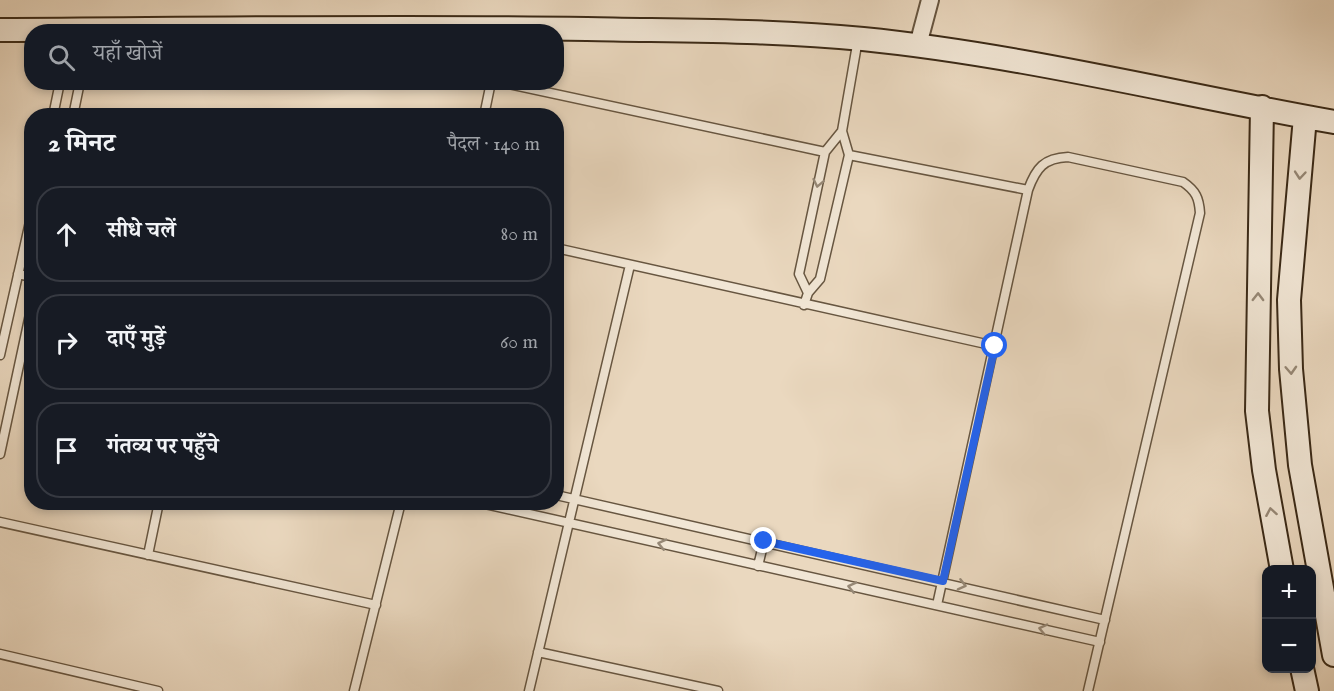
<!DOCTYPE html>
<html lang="hi">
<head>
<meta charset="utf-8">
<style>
	:root { --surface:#171b24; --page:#20242c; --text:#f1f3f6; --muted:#9ea1a6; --line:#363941 }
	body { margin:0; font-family:"IM FELL English","Noto Serif Devanagari",serif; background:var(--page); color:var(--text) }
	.controls { position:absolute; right:18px; bottom:18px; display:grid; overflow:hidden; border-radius:12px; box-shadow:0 3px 9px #0003 }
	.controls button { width:54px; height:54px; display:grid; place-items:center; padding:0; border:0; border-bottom:2px solid var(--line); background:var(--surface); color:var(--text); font:30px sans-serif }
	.stop { position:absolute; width:18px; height:18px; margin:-14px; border:4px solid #2563eb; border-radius:50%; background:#fff }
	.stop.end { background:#2563eb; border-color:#fff; box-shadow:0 2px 6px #0008 }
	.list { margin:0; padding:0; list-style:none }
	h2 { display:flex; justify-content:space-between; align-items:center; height:78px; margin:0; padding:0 24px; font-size:26px }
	h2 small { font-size:20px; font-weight:400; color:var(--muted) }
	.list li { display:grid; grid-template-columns:39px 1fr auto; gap:18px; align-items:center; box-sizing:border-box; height:96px; margin:0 12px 12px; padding:0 12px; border:2px solid var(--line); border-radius:24px }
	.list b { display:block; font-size:22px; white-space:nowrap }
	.list em { font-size:20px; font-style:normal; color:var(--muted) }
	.icon { flex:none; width:33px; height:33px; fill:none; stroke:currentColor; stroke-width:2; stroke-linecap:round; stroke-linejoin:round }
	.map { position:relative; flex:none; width:1334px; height:691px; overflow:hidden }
	.search { position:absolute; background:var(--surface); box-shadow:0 3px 9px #0003; left:24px; top:24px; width:540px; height:66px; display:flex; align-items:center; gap:15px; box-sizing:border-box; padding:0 21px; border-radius:24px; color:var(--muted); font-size:22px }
	.panel { position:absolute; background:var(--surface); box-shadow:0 3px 9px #0003; left:24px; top:108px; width:540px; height:402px; border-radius:24px }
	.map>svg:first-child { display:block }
</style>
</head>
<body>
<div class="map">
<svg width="1334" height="691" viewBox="0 0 1334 691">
	<rect width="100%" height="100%" fill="#ead8bf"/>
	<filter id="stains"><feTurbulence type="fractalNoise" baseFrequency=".00333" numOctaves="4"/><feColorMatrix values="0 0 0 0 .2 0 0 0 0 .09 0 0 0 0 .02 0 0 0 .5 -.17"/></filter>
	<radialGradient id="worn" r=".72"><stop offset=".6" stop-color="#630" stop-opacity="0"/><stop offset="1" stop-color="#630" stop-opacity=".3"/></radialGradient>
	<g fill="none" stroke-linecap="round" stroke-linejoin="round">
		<defs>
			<path id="lane" d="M499,82L825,152
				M53,116L60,82
				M73,116L80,82
				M484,116L491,82
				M849,155L1028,190
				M556,248L995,346
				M18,274L32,277
				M808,293L799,274L825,152L842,131
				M804,305L808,293L820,279L849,155L842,131L858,39
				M0,355L32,213
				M0,454L32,305
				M556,495L1105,620
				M476,502L1100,642
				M0,522L376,605
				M148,555L159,502
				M758,566L764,541
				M937,605L1028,190C1036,168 1044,158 1068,157L1183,182C1196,191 1199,198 1200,213L1088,691
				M538,652L718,691
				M0,654L158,691
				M354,691L401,502
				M529,691L630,265"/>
			<path id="street" d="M918,45L930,0"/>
			<path id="secondary" d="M0,30C196,29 391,26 587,29C679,31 771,30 863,39C1021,55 1177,94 1334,122
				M1262,107L1257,411L1264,470L1282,570
				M1305,117L1289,300L1291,369L1300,465L1334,655
				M1302,668L1307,691"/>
		</defs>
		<use href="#lane" stroke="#675641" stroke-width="11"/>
		<use href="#street" stroke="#675641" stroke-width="20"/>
		<use href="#secondary" stroke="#3b2a17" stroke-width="26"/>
		<use href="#lane" stroke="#f1e6d5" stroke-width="8"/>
		<use href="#street" stroke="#f1e6d5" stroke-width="16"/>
		<use href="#secondary" stroke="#f1e6d5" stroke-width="22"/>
	</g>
	<defs><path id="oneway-chevron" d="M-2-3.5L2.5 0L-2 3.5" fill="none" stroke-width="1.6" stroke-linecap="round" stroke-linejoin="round" transform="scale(1.5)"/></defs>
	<g stroke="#968876">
		<use href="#oneway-chevron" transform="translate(1300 175) rotate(95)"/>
		<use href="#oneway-chevron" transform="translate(818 183) rotate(102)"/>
		<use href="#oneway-chevron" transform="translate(1258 297) rotate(-89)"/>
		<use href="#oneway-chevron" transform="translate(1291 370) rotate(87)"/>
		<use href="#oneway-chevron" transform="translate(1271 512) rotate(-100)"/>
		<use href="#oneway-chevron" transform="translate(662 544) rotate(-167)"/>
		<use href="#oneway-chevron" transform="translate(962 585) rotate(14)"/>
		<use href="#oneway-chevron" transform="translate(852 587) rotate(-167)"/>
		<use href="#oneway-chevron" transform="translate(1043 629) rotate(-167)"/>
	</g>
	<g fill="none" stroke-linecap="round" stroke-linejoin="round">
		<path stroke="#2563eb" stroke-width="8" d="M764,541L943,581L995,346"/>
	</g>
	<rect width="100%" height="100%" filter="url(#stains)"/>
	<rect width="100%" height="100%" fill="url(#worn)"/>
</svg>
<div class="controls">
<button>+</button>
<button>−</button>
</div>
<div class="stop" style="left:995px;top:346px"></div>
<div class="stop end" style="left:764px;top:541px"></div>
<div class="search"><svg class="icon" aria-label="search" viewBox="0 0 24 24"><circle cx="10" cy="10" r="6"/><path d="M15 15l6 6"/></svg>यहाँ खोजें</div>
<section class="panel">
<h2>2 मिनट<small>पैदल · 140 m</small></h2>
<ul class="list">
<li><svg class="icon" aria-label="ahead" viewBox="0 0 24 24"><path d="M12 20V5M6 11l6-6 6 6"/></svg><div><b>सीधे चलें</b></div><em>80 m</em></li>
<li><svg class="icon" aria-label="right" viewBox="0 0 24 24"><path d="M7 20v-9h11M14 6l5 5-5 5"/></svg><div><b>दाएँ मुड़ें</b></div><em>60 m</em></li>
<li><svg class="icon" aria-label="arrive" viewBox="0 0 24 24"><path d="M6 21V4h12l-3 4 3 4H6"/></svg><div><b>गंतव्य पर पहुँचे</b></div></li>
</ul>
</section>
</div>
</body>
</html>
